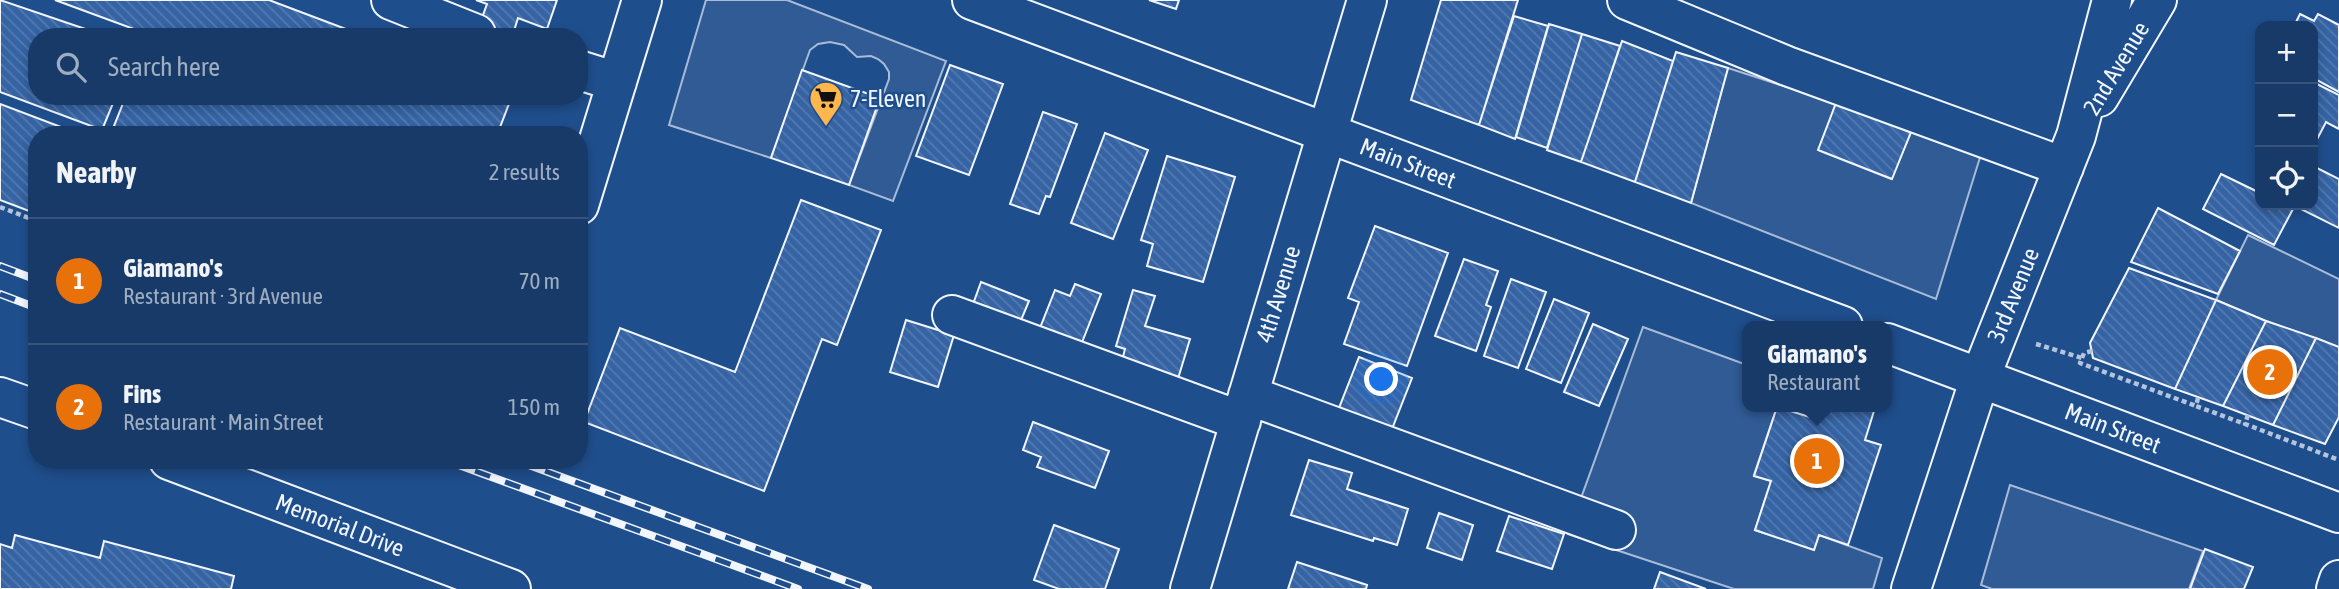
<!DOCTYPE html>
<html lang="en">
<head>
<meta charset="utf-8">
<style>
	:root { --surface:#173a69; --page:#244571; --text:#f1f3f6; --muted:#9eadc0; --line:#36547d; --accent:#ea580c }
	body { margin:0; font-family:"Asap Condensed",sans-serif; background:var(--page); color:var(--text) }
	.controls { position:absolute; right:21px; top:21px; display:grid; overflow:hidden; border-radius:14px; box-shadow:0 4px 10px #0003 }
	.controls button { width:63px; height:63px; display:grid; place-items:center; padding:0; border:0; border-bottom:2px solid var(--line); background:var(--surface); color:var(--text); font:35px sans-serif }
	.you { position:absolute; left:1382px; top:380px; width:24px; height:24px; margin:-18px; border:5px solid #fff; border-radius:50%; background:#1a73e8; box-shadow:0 0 0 10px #1a73e833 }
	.badge { display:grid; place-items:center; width:46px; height:46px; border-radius:50%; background:var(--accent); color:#fff; font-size:23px; font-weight:700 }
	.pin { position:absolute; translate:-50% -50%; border:4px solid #fff; box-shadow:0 2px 7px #0006 }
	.popup { position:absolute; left:1742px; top:321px; width:150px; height:91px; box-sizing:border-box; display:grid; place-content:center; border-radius:14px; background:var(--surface); filter:drop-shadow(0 2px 5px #0005); font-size:23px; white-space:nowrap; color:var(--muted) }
	.popup b { font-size:26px; color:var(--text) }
	.popup::after { content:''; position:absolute; left:50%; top:100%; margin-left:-14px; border:14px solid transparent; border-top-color:var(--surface) }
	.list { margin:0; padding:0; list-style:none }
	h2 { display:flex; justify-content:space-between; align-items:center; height:91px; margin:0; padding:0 28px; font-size:30px }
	h2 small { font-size:23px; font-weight:400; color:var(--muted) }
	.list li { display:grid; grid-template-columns:46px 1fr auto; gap:21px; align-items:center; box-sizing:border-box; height:126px; padding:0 28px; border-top:2px solid var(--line) }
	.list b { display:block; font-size:26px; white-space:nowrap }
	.list p { margin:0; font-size:23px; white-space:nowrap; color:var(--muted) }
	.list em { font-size:23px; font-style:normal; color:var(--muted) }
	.icon { flex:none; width:38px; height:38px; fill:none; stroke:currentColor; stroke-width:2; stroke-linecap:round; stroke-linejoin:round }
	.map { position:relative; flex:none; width:2339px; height:589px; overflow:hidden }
	.search { position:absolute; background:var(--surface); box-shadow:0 4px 10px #0003; left:28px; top:28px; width:560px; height:77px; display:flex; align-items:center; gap:18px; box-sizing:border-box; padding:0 24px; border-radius:28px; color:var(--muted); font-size:26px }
	.panel { position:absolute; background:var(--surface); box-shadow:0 4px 10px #0003; left:28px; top:126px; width:560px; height:343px; border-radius:28px }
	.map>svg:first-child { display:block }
</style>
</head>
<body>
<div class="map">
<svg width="2339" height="589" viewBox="0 0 2339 589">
	<defs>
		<pattern id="building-back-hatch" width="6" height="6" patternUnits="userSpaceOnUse" patternTransform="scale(1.75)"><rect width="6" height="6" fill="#3563a3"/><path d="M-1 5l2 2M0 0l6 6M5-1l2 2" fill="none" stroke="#537ab1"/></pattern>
	</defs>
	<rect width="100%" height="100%" fill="#1f4e8c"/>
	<path fill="#305b95" stroke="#a8bbd7" stroke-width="2" d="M706,0H787L946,61L893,201L849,185L889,79V72L884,64L878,59L871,56L857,57L844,45L830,42L818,44L810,50L771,158L669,125Z
		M1728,68L1836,103L1820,151L1891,179L1911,132L1982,151L1936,299L1691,203Z
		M2248,235L2339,279V347L2266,321L2216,300Z
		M1643,327L1747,365V407H1777L1754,475L1771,481L1755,530L1814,550L1819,535L1882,558L1873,589H1734L1568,534Z
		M2010,485L2203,551L2189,589H1992L1981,585Z"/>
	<path fill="url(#building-back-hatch)" stroke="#f2f6ff" stroke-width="2" d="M0,0L97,33L96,37H37V96H116L102,130L0,92Z
		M55,0H269L367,37H143L142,32Z
		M476,0H557L547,29L518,18L512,37H475L487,4Z
		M1149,0H1179L1176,9Z
		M1441,0H1518L1479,125L1411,100Z
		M2300,14L2314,21L2318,14L2339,25V92L2313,78V26H2294Z
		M1514,16L1548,26L1515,139L1479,125Z
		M1549,24L1582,34L1547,148L1516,137Z
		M1582,34L1620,46L1581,162L1547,150Z
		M1622,41L1673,61L1635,182L1581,162Z
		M1676,52L1728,68L1691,203L1635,182Z
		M950,65L1003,84L969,175L916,156Z
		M802,70L880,98L849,185L771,158Z
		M2313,82L2339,95V129L2326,122L2313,147Z
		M126,96H512L497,135H122L112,131Z
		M1836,103L1911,132L1892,179L1818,150Z
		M0,104L82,135H37V214L0,200Z
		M1043,112L1077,124L1050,197L1046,196L1039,214L1010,204Z
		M1105,133L1148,150L1113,239L1071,223Z
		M1167,156L1235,177L1203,282L1147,266L1153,244L1141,240Z
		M2313,166L2339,179V228L2293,205H2313Z
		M2221,174L2260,193V205H2284L2293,209L2274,245L2203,209Z
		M801,200L881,230L837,345L822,339L764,491L584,422L620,328L735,372Z
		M2158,208L2240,251L2218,294L2131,262Z
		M1375,226L1448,253L1407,366L1344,344L1359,302L1348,298Z
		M1464,259L1498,271L1486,305L1491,307L1476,351L1435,336Z
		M2129,268L2216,300L2175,389L2093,358L2090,343Z
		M1511,279L1546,292L1518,368L1484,356Z
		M981,282L1029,301L1019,325L972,307Z
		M1075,284L1101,294L1079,350L1038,333L1055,290L1070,296Z
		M1133,290L1155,296L1145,326L1190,339L1177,382L1121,365L1125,349L1116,346Z
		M1554,299L1589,313L1561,383L1526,369Z
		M2216,300L2266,321L2223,406L2175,389Z
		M906,320L954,335L938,387L890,372Z
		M2266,321L2316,338L2273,425L2223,406Z
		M1593,324L1628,339L1599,406L1564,392Z
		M2316,338L2339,347V417L2325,444L2273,425Z
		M1359,357L1412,378L1392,429L1339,408Z
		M1777,407L1813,418L1817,407H1861L1874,411L1865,440L1881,445L1848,545L1819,535L1814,550L1755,530L1771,481L1754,476Z
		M1033,422L1109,451L1095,488L1037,467L1041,457L1023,450Z
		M1309,460L1352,473L1347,489L1408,509L1397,545L1374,538L1373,541L1291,515Z
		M1439,513L1473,525L1462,560L1427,548Z
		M1509,516L1564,534L1552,569L1497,551Z
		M1054,525L1119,549L1105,589H1059L1034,580Z
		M15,535L100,558L104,541L234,576L231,589H0V544L12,548Z
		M2205,549L2253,567L2244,589H2190Z
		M1297,562L1367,585L1366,589H1288Z
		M1660,572L1706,589H1654Z"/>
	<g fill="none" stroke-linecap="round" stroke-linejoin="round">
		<defs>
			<path id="minor" d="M391,0L476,34
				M1627,0L1787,66L2064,167
				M579,70L617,82
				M2099,97L2157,0
				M579,205L642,0
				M952,315L1241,421
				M1248,395L1616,530
				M0,397L37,410
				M169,460L511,589
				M1190,589L1367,0
				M1911,589L1980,378L2076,136L2112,0
				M2336,589L2339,580"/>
			<path id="major" d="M972,0L1843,326
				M1887,343L2339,513"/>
		</defs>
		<use href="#minor" stroke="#f2f6ff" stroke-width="42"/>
		<use href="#major" stroke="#f2f6ff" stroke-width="42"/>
		<path stroke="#b3c4dc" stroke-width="4.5" stroke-dasharray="5 3.5" stroke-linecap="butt" d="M0,207L37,221
			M2036,344L2082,358
			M2092,351L2084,353L2080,363L2196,406
			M2198,398L2196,406L2245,424
			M2248,415L2245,424L2339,460"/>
		<use href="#minor" stroke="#1f4e8c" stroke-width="38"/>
		<use href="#major" stroke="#1f4e8c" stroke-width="38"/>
		<defs>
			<path id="rail" d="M0,266L37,280
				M0,294L37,308
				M445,460L798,589
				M515,460L868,589"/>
		</defs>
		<use href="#rail" stroke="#f2f6ff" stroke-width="8"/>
		<use href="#rail" stroke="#1f4e8c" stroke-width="5" stroke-dasharray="16" stroke-linecap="butt"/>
	</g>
	<defs>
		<symbol id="supermarket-pin" viewBox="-11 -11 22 30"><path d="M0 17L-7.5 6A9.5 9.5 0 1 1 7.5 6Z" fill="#ffb74d" stroke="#1f4e8c"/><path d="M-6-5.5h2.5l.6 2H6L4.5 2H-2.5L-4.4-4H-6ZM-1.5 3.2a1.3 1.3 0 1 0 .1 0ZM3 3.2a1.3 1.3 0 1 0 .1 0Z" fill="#111"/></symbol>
	</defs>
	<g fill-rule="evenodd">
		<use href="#supermarket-pin" x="807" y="79" width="38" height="52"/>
	</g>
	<g text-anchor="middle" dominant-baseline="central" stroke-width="5" stroke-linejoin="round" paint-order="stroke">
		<g font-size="24" fill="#f2f6ff" stroke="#1f4e8c">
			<text transform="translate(2116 68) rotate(-59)">2nd Avenue</text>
			<text transform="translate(1408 163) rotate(21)">Main Street</text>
			<text transform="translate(1278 294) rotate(-73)">4th Avenue</text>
			<text transform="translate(2013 295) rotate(-68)">3rd Avenue</text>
			<text transform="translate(2113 428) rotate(21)">Main Street</text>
			<text transform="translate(340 525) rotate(21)">Memorial Drive</text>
		</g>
		<g font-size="24" fill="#f2f6ff" stroke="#1f4e8c" text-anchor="start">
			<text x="850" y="98">7-Eleven</text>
		</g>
	</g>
</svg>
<div class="controls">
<button>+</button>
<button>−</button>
<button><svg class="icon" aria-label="locate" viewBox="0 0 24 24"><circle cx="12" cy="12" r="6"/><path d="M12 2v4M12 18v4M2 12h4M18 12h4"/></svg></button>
</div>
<div class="you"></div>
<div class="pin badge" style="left:1817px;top:461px;background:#e8710a">1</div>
<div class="popup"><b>Giamano's</b>Restaurant</div>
<div class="pin badge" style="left:2270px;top:372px;background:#e8710a">2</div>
<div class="search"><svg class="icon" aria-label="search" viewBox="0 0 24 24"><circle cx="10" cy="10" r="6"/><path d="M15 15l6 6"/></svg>Search here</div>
<section class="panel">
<h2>Nearby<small>2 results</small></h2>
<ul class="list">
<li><span class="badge" style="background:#e8710a">1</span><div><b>Giamano's</b><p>Restaurant · 3rd Avenue</p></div><em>70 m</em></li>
<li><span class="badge" style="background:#e8710a">2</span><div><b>Fins</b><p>Restaurant · Main Street</p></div><em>150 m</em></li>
</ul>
</section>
</div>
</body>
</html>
